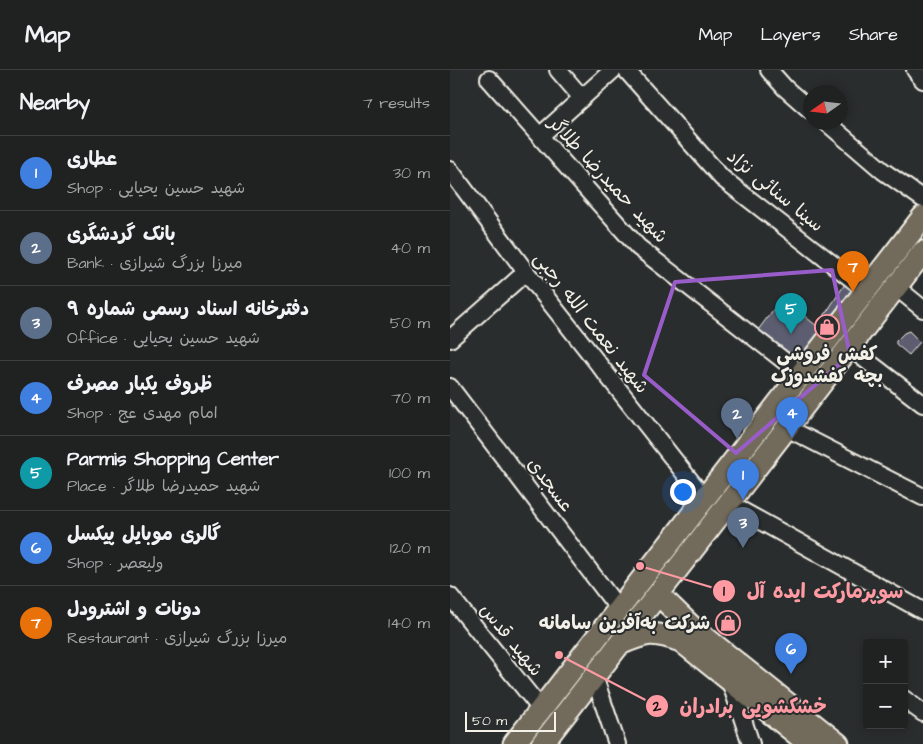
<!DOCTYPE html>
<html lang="en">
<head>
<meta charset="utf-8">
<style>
	:root { --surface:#202222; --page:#2d2f2f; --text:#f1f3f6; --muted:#a2a4a5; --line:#3d3f40; --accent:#8bbbb9 }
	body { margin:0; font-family:"Architects Daughter","Playpen Sans Arabic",sans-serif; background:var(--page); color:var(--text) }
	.controls { position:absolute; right:15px; bottom:15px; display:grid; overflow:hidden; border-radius:5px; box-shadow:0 2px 8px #0003 }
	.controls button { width:45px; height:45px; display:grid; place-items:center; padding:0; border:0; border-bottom:1px solid var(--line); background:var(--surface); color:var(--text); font:25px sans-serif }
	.compass { position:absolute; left:353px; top:15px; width:45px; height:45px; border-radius:50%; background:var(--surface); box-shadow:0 2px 8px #0003; rotate:256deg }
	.scale { position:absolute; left:15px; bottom:12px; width:91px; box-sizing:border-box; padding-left:5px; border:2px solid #f4f1e8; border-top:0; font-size:14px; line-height:18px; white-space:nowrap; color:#f4f1e8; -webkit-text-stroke:4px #2a2d2e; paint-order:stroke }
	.you { position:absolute; left:232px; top:421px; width:18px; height:18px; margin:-12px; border:4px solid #fff; border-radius:50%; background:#1a73e8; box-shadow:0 0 0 8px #1a73e833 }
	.badge { display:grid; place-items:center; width:32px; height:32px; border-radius:50%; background:var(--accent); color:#fff; font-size:16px; font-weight:700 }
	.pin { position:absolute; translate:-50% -41px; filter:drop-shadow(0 1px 2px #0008) }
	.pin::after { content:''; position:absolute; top:26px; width:18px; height:15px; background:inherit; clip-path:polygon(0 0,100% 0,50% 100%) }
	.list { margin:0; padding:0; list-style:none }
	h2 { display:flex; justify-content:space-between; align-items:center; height:65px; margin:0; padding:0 20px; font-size:21px }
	h2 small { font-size:16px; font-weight:400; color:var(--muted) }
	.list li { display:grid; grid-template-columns:32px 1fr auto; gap:15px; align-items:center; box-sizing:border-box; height:75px; padding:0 20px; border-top:1px solid var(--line) }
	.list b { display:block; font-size:19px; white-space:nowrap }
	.list p { margin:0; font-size:16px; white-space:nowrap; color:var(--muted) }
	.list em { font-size:16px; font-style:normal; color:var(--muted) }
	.map { position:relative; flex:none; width:473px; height:674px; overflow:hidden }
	header { display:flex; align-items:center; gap:30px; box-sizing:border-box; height:70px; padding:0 25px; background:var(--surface); border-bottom:1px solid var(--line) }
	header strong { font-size:24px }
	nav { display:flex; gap:28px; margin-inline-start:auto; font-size:18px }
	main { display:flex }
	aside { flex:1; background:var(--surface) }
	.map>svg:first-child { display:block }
</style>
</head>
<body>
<header>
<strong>Map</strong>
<nav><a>Map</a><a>Layers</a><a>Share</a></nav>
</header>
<main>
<aside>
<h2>Nearby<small>7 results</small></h2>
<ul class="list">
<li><span class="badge" style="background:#3f7fe0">1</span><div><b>عطاری</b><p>Shop · شهید حسین یحیایی</p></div><em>30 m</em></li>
<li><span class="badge" style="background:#5c6f8a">2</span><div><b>بانک گردشگری</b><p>Bank · میرزا بزرگ شیرازی</p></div><em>40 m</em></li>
<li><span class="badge" style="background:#5c6f8a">3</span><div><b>دفترخانه اسناد رسمی شماره ۹</b><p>Office · شهید حسین یحیایی</p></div><em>50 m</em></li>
<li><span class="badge" style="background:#3f7fe0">4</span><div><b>ظروف یکبار مصرف</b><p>Shop · امام مهدی عج</p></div><em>70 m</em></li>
<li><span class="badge" style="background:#0f9aa8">5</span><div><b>Parmis Shopping Center</b><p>Place · شهید حمیدرضا طلاگر</p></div><em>100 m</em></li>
<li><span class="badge" style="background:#3f7fe0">6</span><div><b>گالری موبایل پیکسل</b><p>Shop · ولیعصر</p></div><em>120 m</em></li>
<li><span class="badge" style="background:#e8710a">7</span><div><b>دونات و اشترودل</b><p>Restaurant · میرزا بزرگ شیرازی</p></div><em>140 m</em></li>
</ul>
</aside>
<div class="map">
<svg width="473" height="674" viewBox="0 0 473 674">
	<rect width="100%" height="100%" fill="#2a2d2e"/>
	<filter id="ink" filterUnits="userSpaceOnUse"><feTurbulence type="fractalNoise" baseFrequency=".02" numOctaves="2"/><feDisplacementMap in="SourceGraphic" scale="10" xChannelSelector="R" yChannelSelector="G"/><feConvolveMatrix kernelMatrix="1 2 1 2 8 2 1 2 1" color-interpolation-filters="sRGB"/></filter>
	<g filter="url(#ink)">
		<path fill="#5b5d6f" stroke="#f4f1e8" d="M397,211L412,223L387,254L374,246Z
			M332,228L378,265L350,300L305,264Z
			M459,261L470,272L459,285L446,274V271L454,263Z"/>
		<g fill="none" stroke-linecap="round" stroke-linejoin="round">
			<defs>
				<path id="minor" d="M108,0L132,28
					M176,0L272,108L416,220
					M319,0L335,18L360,40
					M465,0L473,10
					M39,9L188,177L351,304
					M376,52L433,101L473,129
					M90,66L163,0
					M0,100L76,202L254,428
					M446,217L473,239
					M0,269L76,202
					M399,277L473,334
					M0,317L168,538
					M337,358L473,427
					M278,433L473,541
					M0,526L91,639
					M144,606L167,674
					M280,611L301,674
					M454,629L473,643"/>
				<path id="major" d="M208,524L242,557L388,674
					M170,574C197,562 203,561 231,571L359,674
					M64,674L473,147
					M92,674L473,182"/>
			</defs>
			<use href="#minor" stroke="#f4f1e8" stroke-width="20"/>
			<use href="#major" stroke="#f4f1e8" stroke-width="25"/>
			<use href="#minor" stroke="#2a2d2e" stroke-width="16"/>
			<use href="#major" stroke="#726b5a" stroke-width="21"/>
		</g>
	</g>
	<path fill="none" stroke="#995dc9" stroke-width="4" stroke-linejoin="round" d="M382,200L400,285L286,383L194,305L225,212Z"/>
	<defs>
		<symbol id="shop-ring" viewBox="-11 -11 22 22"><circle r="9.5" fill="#2a2d2e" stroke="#ff9aa2" stroke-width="1.5"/><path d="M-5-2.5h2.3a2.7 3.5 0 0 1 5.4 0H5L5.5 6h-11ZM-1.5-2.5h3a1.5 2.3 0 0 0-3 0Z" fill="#ff9aa2"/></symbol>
	</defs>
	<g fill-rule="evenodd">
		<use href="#shop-ring" x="363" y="243" width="28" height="28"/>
		<use href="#shop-ring" x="264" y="539" width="28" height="28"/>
	</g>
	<g text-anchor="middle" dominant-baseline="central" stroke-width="4" stroke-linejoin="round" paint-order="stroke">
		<g font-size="19" fill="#f4f1e8" stroke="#2a2d2e">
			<text transform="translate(158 110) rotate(47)">شهید حمیدرضا طلاگر</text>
			<text transform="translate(325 121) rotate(39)">سینا سنائی نژاد</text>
			<text transform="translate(141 253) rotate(52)">شهید نعمت الله رجبی</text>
			<text transform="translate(100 415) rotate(53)">عسجدی</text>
			<text transform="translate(61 570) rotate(51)">شهید قدس</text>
		</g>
		<g font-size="19" font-weight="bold" fill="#f4f1e8" stroke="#2a2d2e">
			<text x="377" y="284">کفش فروشی<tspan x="377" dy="22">بچه کفشدوزک</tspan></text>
			<text x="260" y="553" text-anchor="end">شرکت به‌آفرین سامانه</text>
		</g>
	</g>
	<path fill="none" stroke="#ff9aa2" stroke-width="2" d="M190 496L274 521M109 585L207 636"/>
	<g fill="#ff9aa2" stroke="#2a2d2e" stroke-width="2">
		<circle cx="190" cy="496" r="5"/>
		<circle cx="109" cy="585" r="5"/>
		<circle cx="274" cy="521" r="12"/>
		<circle cx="207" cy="636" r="12"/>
	</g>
	<g font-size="15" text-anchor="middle" font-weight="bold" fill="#111">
		<text x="274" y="526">1</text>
		<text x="207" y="641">2</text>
	</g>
	<g font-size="20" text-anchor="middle" font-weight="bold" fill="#ff9aa2" stroke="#2a2d2e" stroke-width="4" stroke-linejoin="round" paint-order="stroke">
		<text x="375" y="528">سوپرمارکت ایده آل</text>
		<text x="303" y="643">خشکشویی برادران</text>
	</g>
</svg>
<div class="controls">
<button>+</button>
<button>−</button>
</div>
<svg class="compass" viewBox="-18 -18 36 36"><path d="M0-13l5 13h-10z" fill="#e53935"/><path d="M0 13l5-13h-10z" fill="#a2a4a5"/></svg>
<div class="scale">50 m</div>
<div class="you"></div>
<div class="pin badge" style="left:293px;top:430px;background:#3f7fe0">1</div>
<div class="pin badge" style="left:287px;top:369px;background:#5c6f8a">2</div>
<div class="pin badge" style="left:293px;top:478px;background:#5c6f8a">3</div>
<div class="pin badge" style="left:342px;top:368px;background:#3f7fe0">4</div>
<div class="pin badge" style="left:341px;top:264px;background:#0f9aa8">5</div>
<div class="pin badge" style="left:341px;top:604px;background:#3f7fe0">6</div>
<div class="pin badge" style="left:403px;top:222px;background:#e8710a">7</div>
</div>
</main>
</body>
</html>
